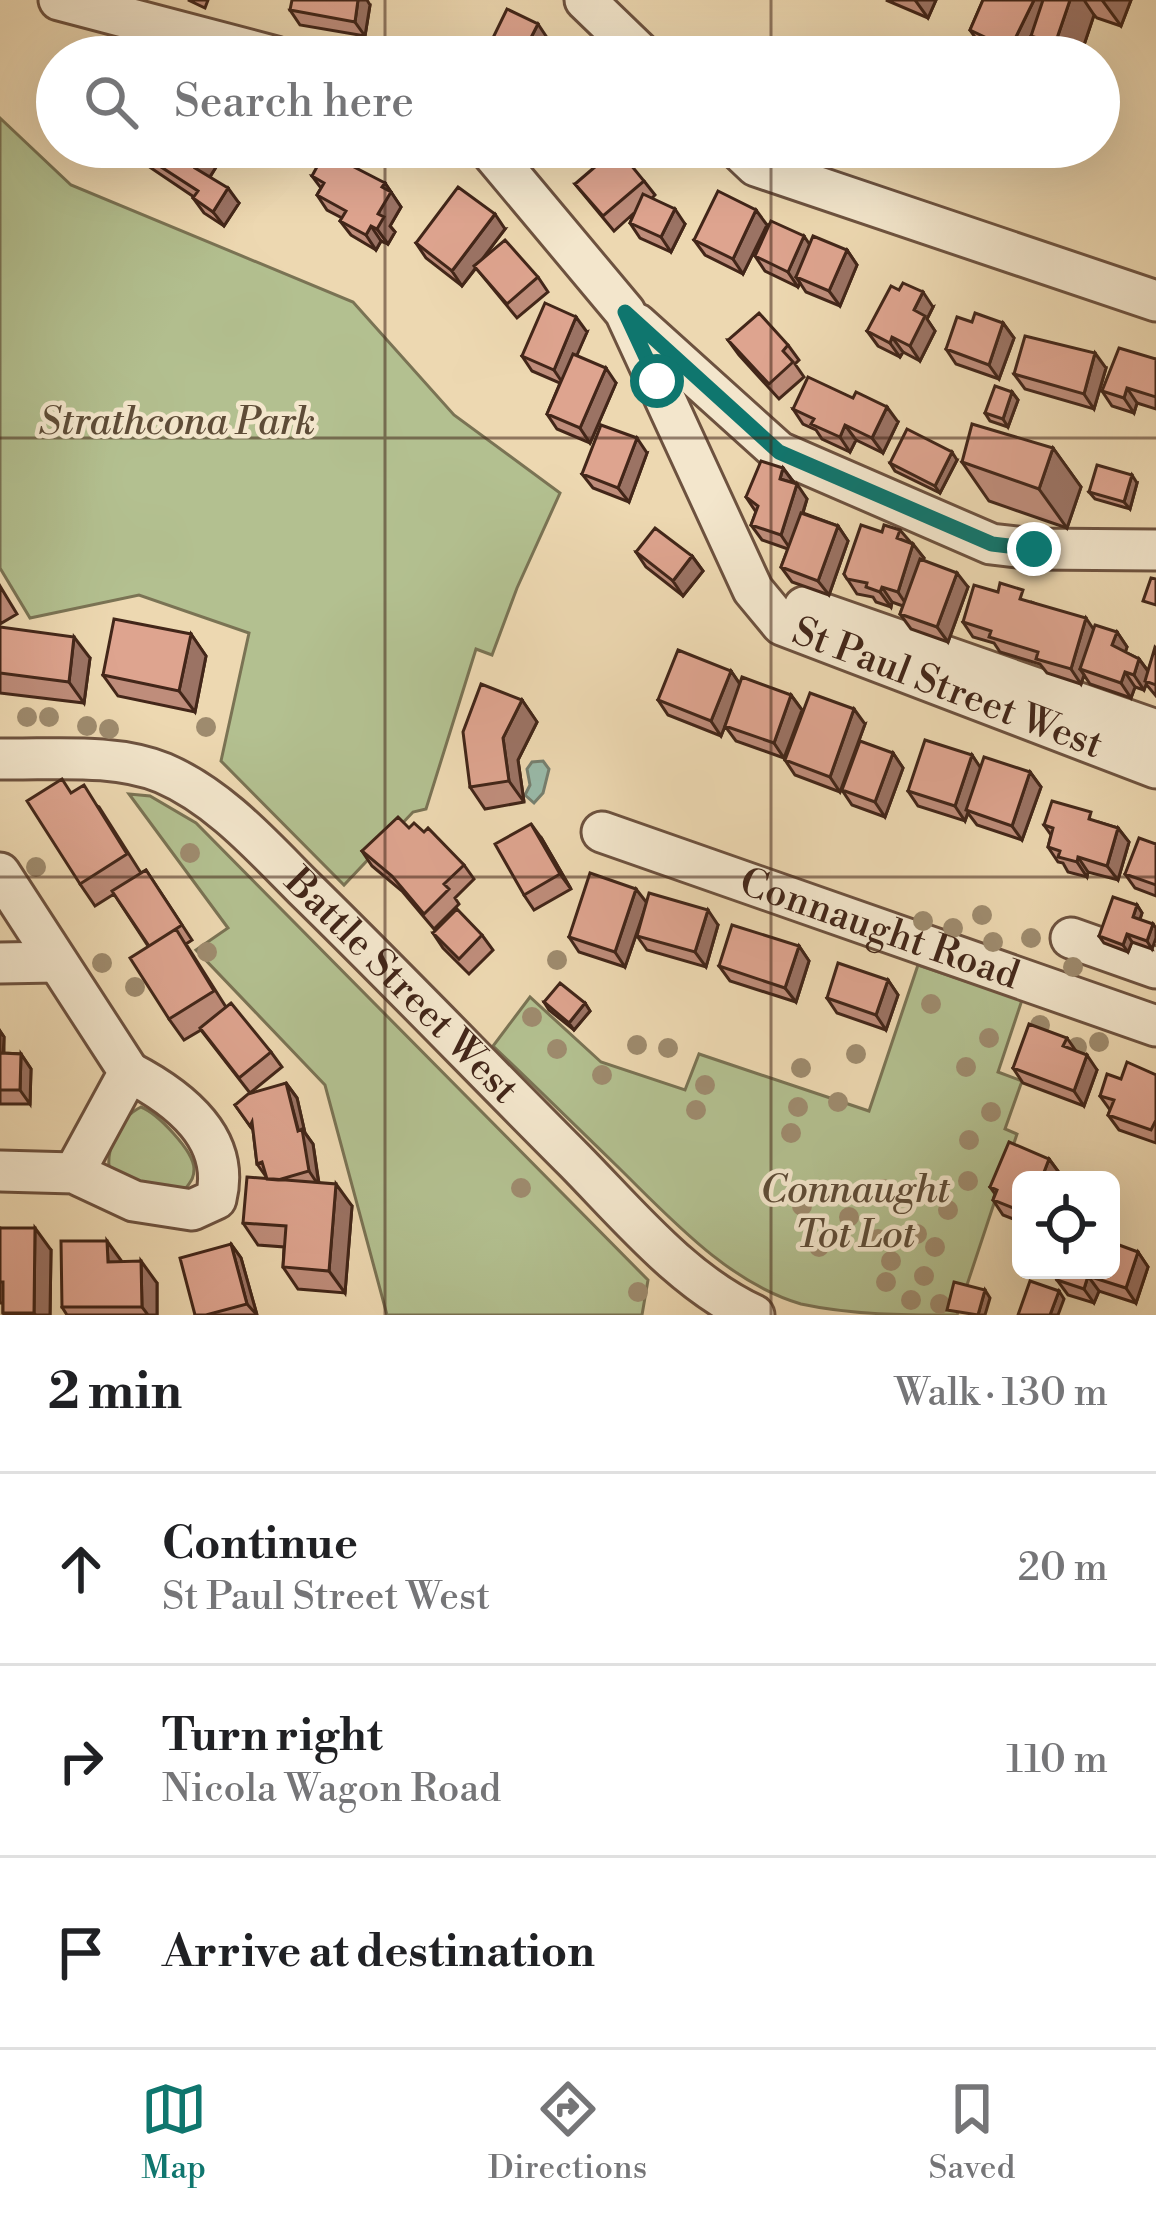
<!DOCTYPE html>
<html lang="en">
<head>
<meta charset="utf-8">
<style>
	:root { --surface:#fff; --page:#f6f6f6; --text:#202124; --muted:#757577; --line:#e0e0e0; --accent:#0f766e }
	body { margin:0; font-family:"Libre Bodoni",serif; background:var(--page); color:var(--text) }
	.controls { position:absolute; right:36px; bottom:36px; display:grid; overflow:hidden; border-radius:18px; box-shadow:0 12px 48px #0002 }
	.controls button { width:108px; height:108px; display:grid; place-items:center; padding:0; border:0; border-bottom:3px solid var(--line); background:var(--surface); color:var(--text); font:60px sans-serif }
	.stop { position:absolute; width:36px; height:36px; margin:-27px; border:9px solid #0f766e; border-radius:50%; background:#fff }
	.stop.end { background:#0f766e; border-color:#fff; box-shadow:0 3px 12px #0008 }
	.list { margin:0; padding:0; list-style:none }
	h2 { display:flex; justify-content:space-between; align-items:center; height:156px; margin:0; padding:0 48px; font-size:51px }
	h2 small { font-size:39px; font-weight:400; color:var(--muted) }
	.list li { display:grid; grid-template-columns:78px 1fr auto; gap:36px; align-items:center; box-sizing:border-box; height:192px; padding:0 48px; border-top:3px solid var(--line) }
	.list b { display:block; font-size:45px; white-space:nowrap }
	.list p { margin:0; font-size:39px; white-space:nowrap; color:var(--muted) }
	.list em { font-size:39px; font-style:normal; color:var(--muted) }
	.icon { flex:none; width:66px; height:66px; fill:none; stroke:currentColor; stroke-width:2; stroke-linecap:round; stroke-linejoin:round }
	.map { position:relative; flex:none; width:1156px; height:1315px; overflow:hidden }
	.search { position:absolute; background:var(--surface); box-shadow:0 12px 48px #0002; left:36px; right:36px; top:36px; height:132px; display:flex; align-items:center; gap:30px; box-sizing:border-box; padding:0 42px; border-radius:66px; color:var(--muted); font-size:45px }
	.sheet { height:732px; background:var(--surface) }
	nav { display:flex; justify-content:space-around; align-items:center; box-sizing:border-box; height:168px; border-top:3px solid var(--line); background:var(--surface); font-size:33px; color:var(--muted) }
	nav a { display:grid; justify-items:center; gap:6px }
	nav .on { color:var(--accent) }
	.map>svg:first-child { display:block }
</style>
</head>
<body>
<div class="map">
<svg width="1156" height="1315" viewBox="0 0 1156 1315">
	<rect width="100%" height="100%" fill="#edd8b1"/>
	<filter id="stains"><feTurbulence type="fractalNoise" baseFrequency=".00167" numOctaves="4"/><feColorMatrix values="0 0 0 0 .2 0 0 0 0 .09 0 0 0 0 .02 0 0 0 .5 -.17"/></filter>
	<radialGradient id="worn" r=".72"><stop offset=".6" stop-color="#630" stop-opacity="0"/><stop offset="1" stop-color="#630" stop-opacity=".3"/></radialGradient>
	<path fill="#b3c090" stroke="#7a7354" stroke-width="3" d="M0,118L71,185L353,302L454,415L560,493L517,588L492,655L476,649L426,809L413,812L344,885L221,761L249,633L139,595L30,618L0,568Z
		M129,794L150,796L196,823L648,1280L642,1315H387L325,1085L196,950L228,928Z
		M918,965L1022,1000L998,1072L1022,1081L1005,1129L1017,1134L957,1315C904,1315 852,1315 801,1304C729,1283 671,1219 619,1168C577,1127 535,1086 493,1046L530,997L601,1062L685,1090L699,1054L869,1111Z
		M141,1107C157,1113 194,1151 194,1169C194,1178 191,1181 186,1188L176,1191L112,1179C102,1155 118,1118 141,1107Z"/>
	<path fill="#99baa9" stroke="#767f6f" stroke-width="3" d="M543,761L549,769L543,793L534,803L525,795L530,785L527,769L532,762Z"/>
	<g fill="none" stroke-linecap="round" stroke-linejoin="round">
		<defs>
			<g id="minor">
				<path d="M59,0L276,57"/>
				<path d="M585,0L644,57"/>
				<path id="s1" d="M487,147L625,312L753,590L782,625L1156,768"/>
				<path d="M736,147L756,166L1156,301"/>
				<path d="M637,324L779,452L991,544L1034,549L1156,550"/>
				<path d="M804,607L1156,730"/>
				<path id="s2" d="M0,759C53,760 114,753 163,773C219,797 262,846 304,888C396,978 484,1070 575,1161C628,1215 684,1283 754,1315"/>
				<path id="s3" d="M602,832L1156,1026"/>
				<path d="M0,873L129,1072L74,1173"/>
				<path d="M1071,938L1156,968"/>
				<path d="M0,963L56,962"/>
				<path d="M0,1171L74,1173L134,1201L192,1210L216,1199C231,1138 179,1098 129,1072"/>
			</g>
		</defs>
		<use href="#minor" stroke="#6d523f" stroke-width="45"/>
		<use href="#minor" stroke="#f3e6cc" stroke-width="39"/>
	</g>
	<g fill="#9e8b6e">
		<circle cx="27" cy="717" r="10"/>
		<circle cx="49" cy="717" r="10"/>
		<circle cx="87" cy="726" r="10"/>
		<circle cx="206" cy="727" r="10"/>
		<circle cx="109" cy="729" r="10"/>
		<circle cx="190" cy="853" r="10"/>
		<circle cx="36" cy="867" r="10"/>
		<circle cx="982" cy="915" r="10"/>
		<circle cx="923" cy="921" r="10"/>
		<circle cx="953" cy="928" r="10"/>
		<circle cx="1031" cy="938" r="10"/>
		<circle cx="993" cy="942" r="10"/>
		<circle cx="207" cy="952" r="10"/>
		<circle cx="557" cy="960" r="10"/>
		<circle cx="102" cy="963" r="10"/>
		<circle cx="1073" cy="967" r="10"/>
		<circle cx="135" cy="987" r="10"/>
		<circle cx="931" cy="1004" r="10"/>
		<circle cx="532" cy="1017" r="10"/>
		<circle cx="1040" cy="1025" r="10"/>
		<circle cx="989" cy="1038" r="10"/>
		<circle cx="1099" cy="1042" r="10"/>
		<circle cx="637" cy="1045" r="10"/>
		<circle cx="1077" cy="1047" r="10"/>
		<circle cx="668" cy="1048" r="10"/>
		<circle cx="557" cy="1049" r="10"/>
		<circle cx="856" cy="1054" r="10"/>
		<circle cx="966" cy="1067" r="10"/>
		<circle cx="801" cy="1068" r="10"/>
		<circle cx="602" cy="1075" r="10"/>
		<circle cx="705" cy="1085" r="10"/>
		<circle cx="838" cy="1102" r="10"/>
		<circle cx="798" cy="1107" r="10"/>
		<circle cx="696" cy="1110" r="10"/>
		<circle cx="991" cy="1112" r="10"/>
		<circle cx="791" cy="1133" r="10"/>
		<circle cx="969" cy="1140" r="10"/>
		<circle cx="968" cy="1181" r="10"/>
		<circle cx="521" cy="1188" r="10"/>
		<circle cx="883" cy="1189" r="10"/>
		<circle cx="802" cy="1206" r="10"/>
		<circle cx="948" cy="1210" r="10"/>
		<circle cx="849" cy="1217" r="10"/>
		<circle cx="917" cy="1234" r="10"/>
		<circle cx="878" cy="1239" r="10"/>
		<circle cx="819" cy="1247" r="10"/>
		<circle cx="935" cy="1247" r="10"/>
		<circle cx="891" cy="1261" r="10"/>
		<circle cx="924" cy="1276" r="10"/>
		<circle cx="886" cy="1282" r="10"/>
		<circle cx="638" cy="1292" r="10"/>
		<circle cx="911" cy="1300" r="10"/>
		<circle cx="940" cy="1304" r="10"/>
	</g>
	<path fill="#bf8d7b" stroke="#422619" stroke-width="3" d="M188,0H208L205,8Z
		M886,0H936L928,18Z
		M983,0H1131L1121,26L1097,18L1094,15L1080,57H1045L1042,52L1040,57H989L970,30Z
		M370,5L365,36L300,25L290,10Z
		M141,147H213L221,159L210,177L239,203L224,226L204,213L193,198L194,197L148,166L138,152Z
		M312,176L385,183L401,207L390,226L395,232L388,244L381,241L376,250L351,235L340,221L342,218L327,210L317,195L321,188Z
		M644,181L655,195L652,198L685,224L671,252L640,238L630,223L634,213L614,231L575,184Z
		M767,225L743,274L705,255L694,240Z
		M505,229L482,259L538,277L548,292L517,318L476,268L462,286L426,258L416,243Z
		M810,245L847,250L857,265L840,306L806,292L800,283L798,287L765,271L755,256Z
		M933,307L927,319L935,331L920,361L903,352L900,357L878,346L867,331Z
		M972,322L1003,323L1014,338L999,379L956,364L946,349Z
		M587,332L576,356L616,383L590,443L557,429L547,414L560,383L532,371L522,356Z
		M728,340L788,345L799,360L795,364L804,377L779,399L739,355Z
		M1156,359V409L1137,403L1134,413L1112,406L1102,391Z
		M1106,368L1094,409L1025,389L1014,374Z
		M1012,392L1018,400L1008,427L990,421L985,413Z
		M793,409L898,422L883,453L856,440L850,452L822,439L816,430L803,424Z
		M1053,448L1081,487L1067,528L989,501L962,462Z
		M647,453L629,502L593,488L582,474Z
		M957,460L940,493L895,471L890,463Z
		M783,468L807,499L803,513L838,526L848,541L829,595L792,582L781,567L788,549L762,540L751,525L756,512L746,497Z
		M1137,483L1130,509L1095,499L1089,492Z
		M900,530L924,558L923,560L968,587L948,642L911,629L900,614L903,606L892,602L891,607L876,602L873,597L857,594L844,574L882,532Z
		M636,552L692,556L703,571L683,596L646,567Z
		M0,586L17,614L0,624Z
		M1031,602L1093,629L1117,632L1127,647L1125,652L1139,659L1148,671L1156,648V696L1146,684L1144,690L1135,687L1131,698L1090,684L1084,675L1081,684L1047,673L1040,664L1000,652L994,643L973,637L963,622Z
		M0,627L90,658L84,703L0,693Z
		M191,634L206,656L195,712L118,696L103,675Z
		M731,671L740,684L791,695L802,710L784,758L736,741L725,726L721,736L668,715L658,700Z
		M522,700L537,722L518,760L524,802L485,809L470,787Z
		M865,724L840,792L795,775L785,760Z
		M893,753L903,768L885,817L852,805L842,790Z
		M972,755L980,768L1030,772L1041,787L1022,840L977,825L968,813L965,821L918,806L908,791Z
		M72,793L99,807L141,873L146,870L192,940L186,944L226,1007L271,1052L282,1067L250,1093L201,1030L184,1040L169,1019L148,946L114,894L95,906L80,884Z
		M1098,822L1118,828L1129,842L1118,880L1088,872L1087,877L1068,872L1063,863L1058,862L1048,847L1051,835L1044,825Z
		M409,828L424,832L464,865L474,879L455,898L459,904L434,929L402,891L372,866L362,851Z
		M542,839L571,889L534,910L524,895Z
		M1156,844V896L1135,888L1125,874Z
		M646,903L718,925L706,967L647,950L637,936L644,912L625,967L579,952L569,937Z
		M1137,905L1142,913L1140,919L1152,949L1132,942L1128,952L1104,943L1099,936Z
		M433,933L482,935L493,950L469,974L443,948Z
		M799,946L809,961L796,1002L730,981L719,966Z
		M888,980L898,995L886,1030L837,1013L827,998Z
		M544,1002L585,1003L590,1011L574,1030L549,1010Z
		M0,1031L4,1037V1053L21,1054L31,1069L30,1104H0Z
		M1067,1038L1076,1051L1097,1070L1084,1106L1023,1083L1013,1068Z
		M1156,1075V1143L1119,1130L1108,1115L1110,1110L1100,1096L1121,1079Z
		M286,1083L297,1098L305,1133L313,1144L319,1183L352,1206L345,1293L298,1289L283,1267L284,1247L258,1245L243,1223L267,1178L257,1164L253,1130L235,1105Z
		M1049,1159L1060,1174L1021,1180V1222L1003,1215L993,1200L995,1194L990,1187Z
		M0,1228L51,1250L50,1315H5L3,1313V1303H0Z
		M231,1244L241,1258L257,1315H195Z
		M1138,1252L1148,1267L1136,1303L1099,1291L1094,1303L1068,1295L1057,1280Z
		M122,1262L157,1283V1315H67L62,1307Z"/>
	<path fill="#9b7364" stroke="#422619" stroke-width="3" d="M358,0H367L370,5L365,36L355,22Z
		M915,0H936L928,18Z
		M1034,0H1068L1031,36L1042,52L1040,57H1016L1010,49Z
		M1070,0H1084L1094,15L1080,57H1064L1055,44Z
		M1102,0H1131L1121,26Z
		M538,24L548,39L539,57H521Z
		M206,147H213L221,159L206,183L195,168Z
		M385,183L401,207L390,226L395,232L388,244L377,229L382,187Z
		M228,188L239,203L224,226L213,212Z
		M675,209L685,224L671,252L661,237Z
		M756,210L767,225L743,274L733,259Z
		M495,214L505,229L462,286L452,271Z
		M371,226L381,241L376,250L366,235Z
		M804,236L814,251L796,277L800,283L798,287L788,272Z
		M847,250L857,265L840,306L829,291Z
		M923,292L933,307L927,319L935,331L920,361L910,346L914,310Z
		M576,317L587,332L564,385L554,370Z
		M1003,323L1014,338L999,379L989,365Z
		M892,337L903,352L900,357L890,343Z
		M1095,353L1106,368L1094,409L1084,394Z
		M606,368L616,383L590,443L580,428Z
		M1127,388L1137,403L1134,413L1124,398Z
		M1012,392L1018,400L1008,427L1003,419Z
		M887,407L898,422L883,453L872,438Z
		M845,425L856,440L850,452L840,437Z
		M637,438L647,453L629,502L618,488Z
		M1053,448L1081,487L1067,528L1039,489Z
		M952,452L957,460L940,493L935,486Z
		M783,468L794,483L780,479Z
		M1132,475L1137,483L1130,509L1124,502Z
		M797,484L807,499L791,550L781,535Z
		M838,526L848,541L829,595L818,581Z
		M913,544L924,558L908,607L898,592Z
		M692,556L703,571L683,596L673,581Z
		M957,573L968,587L948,642L937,627Z
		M882,587L892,602L891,607L880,592Z
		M1086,618L1096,633L1080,669L1084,675L1081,684L1071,669Z
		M1117,632L1127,647L1123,660L1112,645Z
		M191,634L206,656L195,712L179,691Z
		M74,637L90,658L84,703L69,682Z
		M1139,659L1150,674L1144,690L1134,675Z
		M731,671L741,686L721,736L711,721Z
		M1125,672L1135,687L1131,698L1121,683Z
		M791,695L802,710L784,758L774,743Z
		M522,700L537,722L518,760L524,802L509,781L503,738Z
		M854,709L865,724L840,792L830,777Z
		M893,753L903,768L885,817L875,802Z
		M972,755L982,770L965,821L955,806Z
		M1030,772L1041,787L1022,840L1012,826Z
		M531,824L542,839L571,889L560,874Z
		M1118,828L1129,842L1118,880L1107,866Z
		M1078,857L1088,872L1087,877L1077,862Z
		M636,889L647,903L625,967L615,952Z
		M1137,905L1142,913L1138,925L1133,917Z
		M708,910L718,925L706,967L695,952Z
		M1153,924L1156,928V938L1152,949L1147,941Z
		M1127,934L1132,942L1128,952L1123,945Z
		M799,946L809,961L796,1002L785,988Z
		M888,980L898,995L886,1030L876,1015Z
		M585,1003L590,1011L574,1030L569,1023Z
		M0,1031L4,1037L3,1057L0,1058Z
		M21,1054L31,1069L30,1104L20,1090Z
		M1087,1055L1097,1070L1084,1106L1074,1091Z
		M286,1083L297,1098L305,1133L313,1144L319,1186L309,1171Z
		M1049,1159L1060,1174L1057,1180H1041Z
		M336,1184L352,1206L345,1293L329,1271Z
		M35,1228L51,1250L50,1315H36L34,1313Z
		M107,1241L123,1263L108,1262Z
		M231,1244L241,1258L257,1315L247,1304Z
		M1138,1252L1148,1267L1136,1303L1126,1288Z
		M141,1261L157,1283V1315H148L142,1307Z
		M1088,1276L1099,1291L1094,1303L1084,1289Z
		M985,1290L990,1298L985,1315H978Z
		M1059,1291L1064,1299L1058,1315H1050Z"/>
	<path fill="#dea48f" stroke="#422619" stroke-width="3" d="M292,0H358L355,22L290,10Z
		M983,0H1034L1010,49L970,30Z
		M1043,0H1070L1055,44L1031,36Z
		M507,9L538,24L521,57H507L488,48Z
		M141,147H209L195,168L228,188L213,212L193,198L198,191L138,152Z
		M617,148L644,181L603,216L575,184Z
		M325,152L385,183L382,187L391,192L378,214L384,217L377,229L371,226L366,235L340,221L346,211L317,195L324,183L312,176Z
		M458,187L495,214L452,271L416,243Z
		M718,191L756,210L733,259L694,240Z
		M643,194L675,209L661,237L630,223Z
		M771,221L804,236L788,272L755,256Z
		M813,236L847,250L829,291L796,277Z
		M505,240L538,277L507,304L474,266Z
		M903,283L923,292L914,310L925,316L910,346L892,337L890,343L867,331L891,286L899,290Z
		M545,303L576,317L554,370L522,356Z
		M759,313L788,345L783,351L793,362L769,384L728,340Z
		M975,313L1003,323L989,365L946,349L957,317L972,322Z
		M1025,336L1095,353L1084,394L1014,374Z
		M1119,348L1156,359V397L1127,388L1124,398L1102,391Z
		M573,354L606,368L580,428L547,414Z
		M808,377L853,398L856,392L887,407L872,438L845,425L840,437L811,424L814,419L793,409Z
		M995,386L1012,392L1003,419L985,413Z
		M972,424L1053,448L1039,489L962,462Z
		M601,425L637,438L618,488L582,474Z
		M907,429L952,452L935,486L890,463Z
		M761,461L783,468L780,479L797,484L781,535L751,525L758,506L746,497Z
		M1097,465L1132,475L1124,502L1089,492Z
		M801,513L838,526L818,581L781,567Z
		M861,525L882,532L884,525L900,530L897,538L913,544L898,592L882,587L880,592L866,587L867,583L847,579L844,574Z
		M655,528L692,556L673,581L636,552Z
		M920,559L957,573L937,627L900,614Z
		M1151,578L1156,579V605L1143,601Z
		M1000,583L1023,590L1020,599L1086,618L1071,669L1036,659L1038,652L989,637L991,631L963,622L974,585L998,592Z
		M114,619L191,634L179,691L103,675Z
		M1095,625L1117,632L1112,645L1139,659L1134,675L1125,672L1121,683L1080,669Z
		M0,627L74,637L69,682L0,673Z
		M1155,647L1156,648V685L1145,681Z
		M678,650L731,671L711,721L658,700Z
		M742,677L791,695L774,743L725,726Z
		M481,684L522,700L503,738L509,781L470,787L463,732Z
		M810,693L854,709L830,777L785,760Z
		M925,740L972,755L955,806L908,791Z
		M860,741L893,753L875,802L842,790Z
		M984,757L1030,772L1012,826L966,810Z
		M62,779L71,793L84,785L127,854L80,884L27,801Z
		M1052,801L1091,812L1089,819L1118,828L1107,866L1078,857L1077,862L1058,857L1060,851L1048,847L1053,828L1044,825Z
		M398,817L409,828L414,823L424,832L428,828L464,865L444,884L449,889L424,914L392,876L362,851Z
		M531,824L560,874L524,895L495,844Z
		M1139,838L1156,844V885L1125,874Z
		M146,870L182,925L149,946L112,891Z
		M590,873L636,889L615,952L569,937Z
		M649,893L708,910L695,952L637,936Z
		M1113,897L1137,905L1133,917L1153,924L1147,941L1127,934L1123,945L1099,936Z
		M457,909L482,935L459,959L433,933Z
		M732,925L799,946L785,988L719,966Z
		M176,929L214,991L169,1019L130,958Z
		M838,963L888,980L876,1015L827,998Z
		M560,983L585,1003L569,1023L544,1002Z
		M231,1003L271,1052L239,1078L200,1028Z
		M1029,1024L1067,1038L1063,1046L1087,1055L1074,1091L1013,1068Z
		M0,1053L21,1054L20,1090H0Z
		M1127,1062L1156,1075V1120L1151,1130L1108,1115L1114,1100L1100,1096L1107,1074L1121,1079Z
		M286,1083L298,1131L302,1129L309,1171L278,1180L267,1179L262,1162L257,1164L252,1122L250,1126L235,1105L248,1094Z
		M1009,1142L1049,1159L1041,1180H1021V1211L993,1200L997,1190L990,1187Z
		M247,1177L336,1184L329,1271L283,1267L286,1226L243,1223Z
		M0,1228H35L34,1313H3V1282H0Z
		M61,1241H107L108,1262L141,1261L142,1307H62Z
		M1111,1242L1138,1252L1126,1288L1088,1276L1084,1289L1057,1280L1060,1270H1111Z
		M231,1244L247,1304L206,1315H195L180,1258Z
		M1030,1281L1059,1291L1050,1315H1018Z
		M954,1282L985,1290L978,1315L947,1310Z"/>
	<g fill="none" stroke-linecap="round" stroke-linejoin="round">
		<path stroke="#0f766e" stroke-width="15" d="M657,381L625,312L779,452L992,544L1034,549"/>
	</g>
	<path fill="none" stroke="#422619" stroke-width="3" stroke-opacity="0.55" d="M385,0V57M771,0V57M385,147V1315M771,147V1315M0,438H1156M0,877H1156"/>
	<g text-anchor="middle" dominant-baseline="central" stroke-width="9" stroke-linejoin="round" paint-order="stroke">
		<g font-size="39" font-style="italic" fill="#5e4c37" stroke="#f3e6cc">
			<text x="177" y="422">Strathcona Park</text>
			<text x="855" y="1190">Connaught<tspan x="855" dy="45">Tot Lot</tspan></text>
		</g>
		<g font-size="39" fill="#422619" stroke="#f3e6cc">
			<text stroke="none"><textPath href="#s1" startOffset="744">St Paul Street West</textPath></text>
			<text stroke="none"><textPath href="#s3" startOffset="294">Connaught Road</textPath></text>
			<text stroke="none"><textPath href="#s2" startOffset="486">Battle Street West</textPath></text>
		</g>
	</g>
	<rect width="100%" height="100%" filter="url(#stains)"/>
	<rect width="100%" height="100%" fill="url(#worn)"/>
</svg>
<div class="controls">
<button><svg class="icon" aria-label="locate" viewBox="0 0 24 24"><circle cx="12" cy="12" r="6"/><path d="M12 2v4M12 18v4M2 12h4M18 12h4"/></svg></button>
</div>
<div class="stop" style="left:657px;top:381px"></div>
<div class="stop end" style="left:1034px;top:549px"></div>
<div class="search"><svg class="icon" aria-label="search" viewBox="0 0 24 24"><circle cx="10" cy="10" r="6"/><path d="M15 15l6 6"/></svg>Search here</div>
</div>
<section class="sheet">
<h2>2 min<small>Walk · 130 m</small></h2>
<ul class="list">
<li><svg class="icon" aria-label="ahead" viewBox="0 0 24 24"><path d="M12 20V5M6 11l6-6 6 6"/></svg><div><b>Continue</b><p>St Paul Street West</p></div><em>20 m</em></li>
<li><svg class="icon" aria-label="right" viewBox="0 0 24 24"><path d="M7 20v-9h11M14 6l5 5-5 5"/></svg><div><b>Turn right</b><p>Nicola Wagon Road</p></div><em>110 m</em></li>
<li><svg class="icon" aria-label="arrive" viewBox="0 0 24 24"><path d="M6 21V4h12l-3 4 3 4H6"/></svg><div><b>Arrive at destination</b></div></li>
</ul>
</section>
<nav>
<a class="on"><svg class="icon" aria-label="map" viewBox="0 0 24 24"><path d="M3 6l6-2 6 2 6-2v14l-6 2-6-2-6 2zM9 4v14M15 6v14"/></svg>Map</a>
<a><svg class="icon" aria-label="directions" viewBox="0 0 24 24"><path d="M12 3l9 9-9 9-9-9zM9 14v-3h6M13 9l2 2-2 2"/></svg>Directions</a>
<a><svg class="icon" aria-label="saved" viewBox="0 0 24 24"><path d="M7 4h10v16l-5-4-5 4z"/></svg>Saved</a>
</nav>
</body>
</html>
